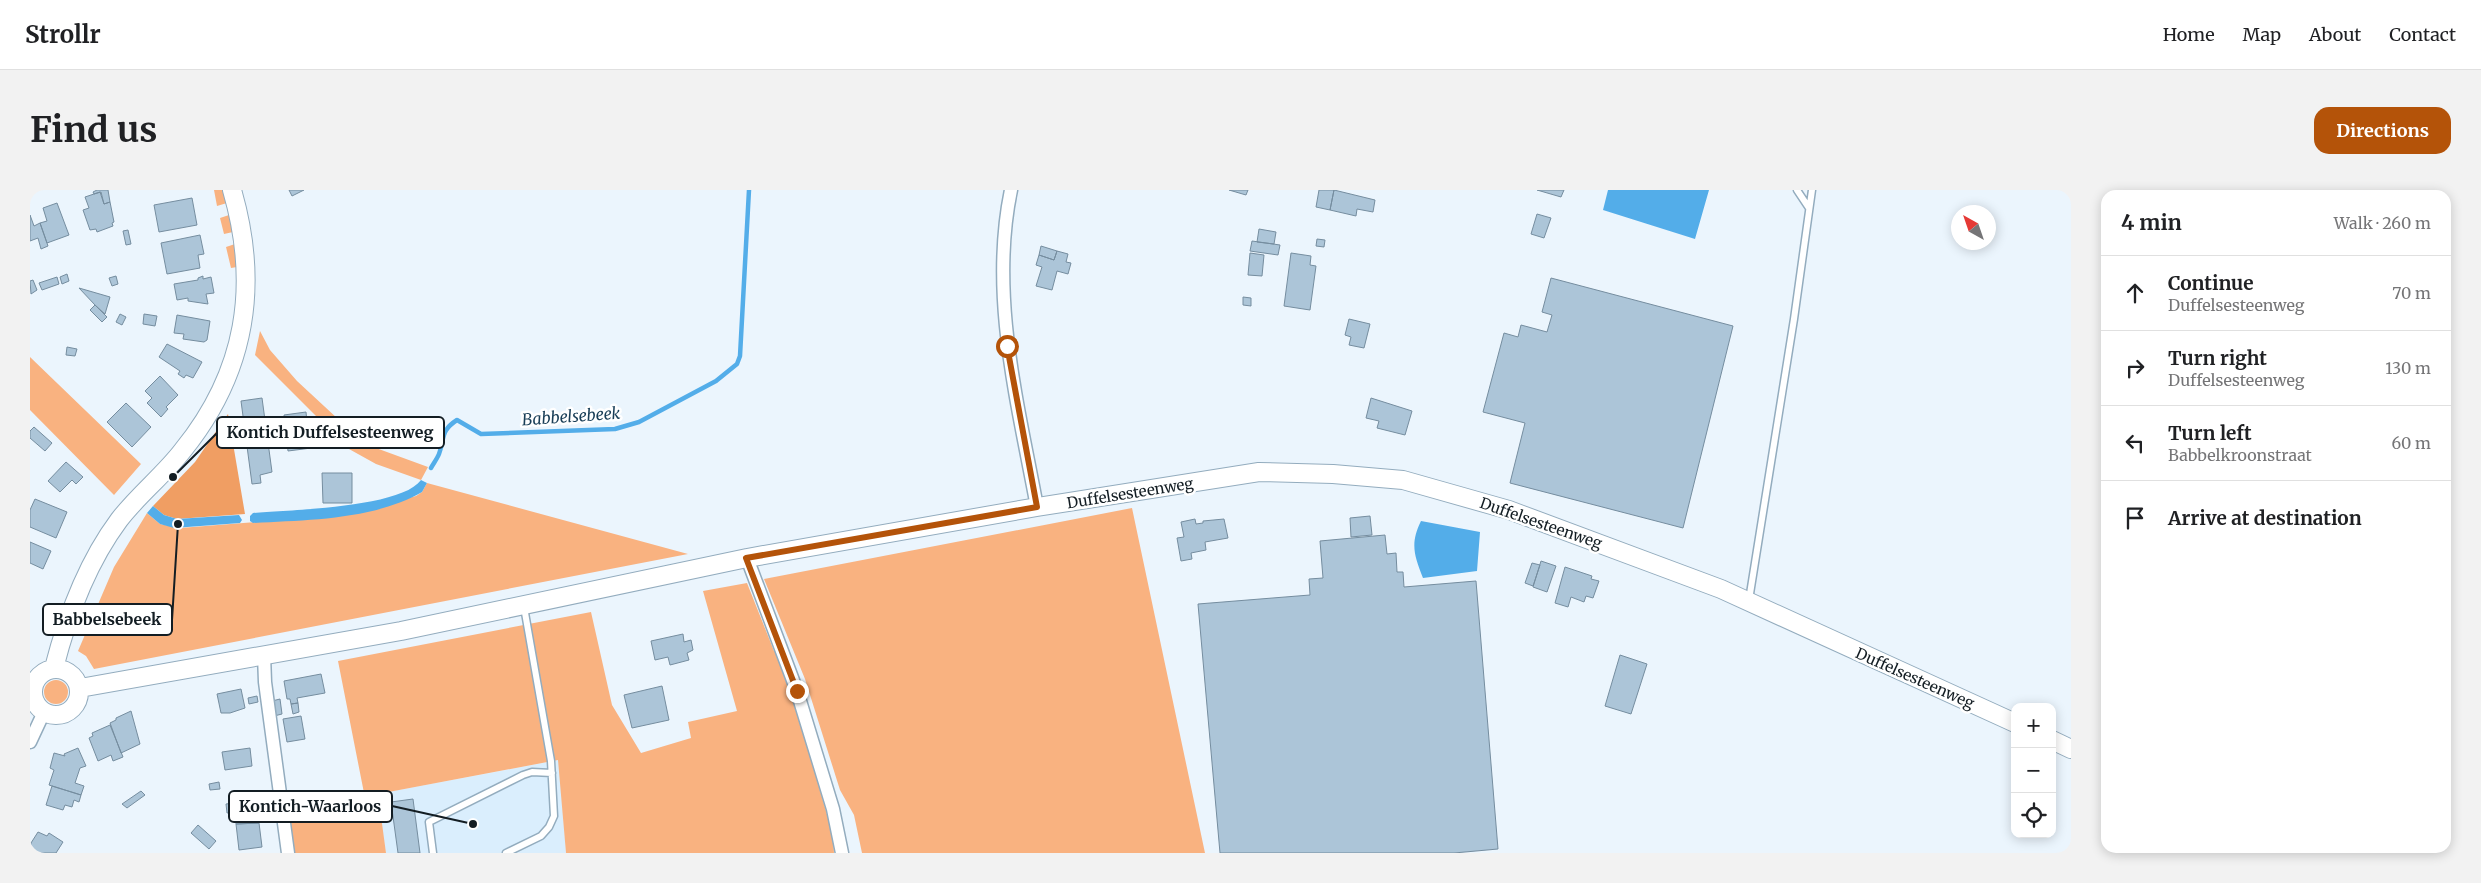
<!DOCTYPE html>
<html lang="en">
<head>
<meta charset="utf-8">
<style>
	:root { --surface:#fff; --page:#f2f2f2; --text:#202124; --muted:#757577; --line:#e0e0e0; --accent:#b45309 }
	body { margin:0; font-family:Merriweather,serif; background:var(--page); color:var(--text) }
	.controls { position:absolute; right:15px; bottom:15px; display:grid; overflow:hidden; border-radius:10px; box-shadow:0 2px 12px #0003 }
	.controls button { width:45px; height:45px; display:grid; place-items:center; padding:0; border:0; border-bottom:1px solid var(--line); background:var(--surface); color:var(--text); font:25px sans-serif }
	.compass { position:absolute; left:1921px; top:15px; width:45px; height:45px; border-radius:50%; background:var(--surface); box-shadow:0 2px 12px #0003; rotate:320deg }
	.stop { position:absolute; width:15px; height:15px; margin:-11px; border:4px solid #b45309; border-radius:50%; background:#fff }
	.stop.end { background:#b45309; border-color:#fff; box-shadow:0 1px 5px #0008 }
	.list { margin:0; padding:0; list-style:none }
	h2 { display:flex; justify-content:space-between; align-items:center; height:65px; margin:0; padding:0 20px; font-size:21px }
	h2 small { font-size:16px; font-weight:400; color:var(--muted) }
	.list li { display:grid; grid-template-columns:32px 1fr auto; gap:15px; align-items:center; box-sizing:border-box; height:75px; padding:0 20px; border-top:1px solid var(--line) }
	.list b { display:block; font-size:19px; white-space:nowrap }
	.list p { margin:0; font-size:16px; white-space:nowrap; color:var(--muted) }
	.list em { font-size:16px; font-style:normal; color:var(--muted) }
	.icon { flex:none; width:28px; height:28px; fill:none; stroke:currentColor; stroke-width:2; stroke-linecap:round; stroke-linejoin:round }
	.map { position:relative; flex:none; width:2041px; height:663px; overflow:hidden; border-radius:15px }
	header { display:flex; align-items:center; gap:30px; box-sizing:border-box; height:70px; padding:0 25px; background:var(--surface); border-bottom:1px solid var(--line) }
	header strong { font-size:24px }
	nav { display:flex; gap:28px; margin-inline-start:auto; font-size:18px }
	.intro { display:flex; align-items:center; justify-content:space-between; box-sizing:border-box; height:120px; padding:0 30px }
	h1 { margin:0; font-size:35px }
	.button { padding:12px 22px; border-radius:15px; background:var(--accent); color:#fff; font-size:18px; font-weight:700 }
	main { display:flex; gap:30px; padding:0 30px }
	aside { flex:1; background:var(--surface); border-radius:15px; box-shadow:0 2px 12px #0003 }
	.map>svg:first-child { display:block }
</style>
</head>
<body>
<header>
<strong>Strollr</strong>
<nav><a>Home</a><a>Map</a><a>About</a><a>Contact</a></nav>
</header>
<div class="intro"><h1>Find us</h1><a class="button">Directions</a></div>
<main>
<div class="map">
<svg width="2041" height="663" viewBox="0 0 2041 663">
	<rect width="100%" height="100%" fill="#ebf5fd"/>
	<path fill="#daeefd" d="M529,570L536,663H356L347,604Z"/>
	<path fill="#f9b280" d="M184,0H193L197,13L187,16Z
		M199,25L203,42L194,44L190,28Z
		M205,54L207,77L201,78L196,57Z
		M230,141L240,160L267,191L335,254L398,277L391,290L346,274L319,259L225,165Z
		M0,167L111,274L84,305L0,220Z
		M397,293L658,364L64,479L56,466L48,461L84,377L117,323L130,334L150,338L314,325L386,306L392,302Z
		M1102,318L1175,663H832L824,625L810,600L775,489L734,389Z
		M717,393L744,461L746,460L764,511L803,645L804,663H536L528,570L348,604L356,663H264L258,618L334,603L308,471L561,422L582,515L611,563L661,548L658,532L707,521L673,401Z
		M14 502a12 12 0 1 1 24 0a12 12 0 1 1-24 0Z"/>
	<path fill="#f09e63" d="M198,224L215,324L147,329L134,325L123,316L165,272Z"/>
	<path fill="#53ade9" d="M1578,0H1679L1665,49L1573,20Z
		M391,290L397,293L392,302C343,330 278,330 223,333L220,331V326L223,323C257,320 371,318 391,290Z
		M123,316L134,325L147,329L209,325L212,330L210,333L144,338L130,334L117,323Z
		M1391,331L1450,342L1447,381L1393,388C1384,365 1380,353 1391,331Z"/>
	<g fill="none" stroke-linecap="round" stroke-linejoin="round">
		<path stroke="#53ade9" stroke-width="4.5" d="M401,278C403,274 407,269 409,264C415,248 410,241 427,230L451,244L585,239L609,232L686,191L707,174L710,166L719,0"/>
	</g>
	<path fill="#acc5d8" stroke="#758d9f" d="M67,0H78L80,12L74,14L71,2L64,4L63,2Z
		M259,0H274L262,6Z
		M1199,0H1218L1216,5Z
		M1289,0H1304L1300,20L1286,17Z
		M1304,0L1345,10L1343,22L1327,19L1326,26L1300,20Z
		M1507,0H1534L1531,7Z
		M70,2L74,14L80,12L84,32L82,33L83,36L67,42L66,39L60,40L53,20L59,18L55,7Z
		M162,8L167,35L129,42L124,15Z
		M27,13L39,45L17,53L10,33L17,31L13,18Z
		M1507,24L1521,28L1514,48L1501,44Z
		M0,25L4,36L10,33L18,56L11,59L8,48L0,51Z
		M1229,39L1246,42L1244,54L1227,52Z
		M98,40L101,54L96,55L93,41Z
		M170,45L174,64L168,65L170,78L137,84L131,53Z
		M1287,49L1295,50L1294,57L1286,56Z
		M1222,51L1250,55L1248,65L1220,61Z
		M1011,56L1027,61L1024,70L1009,65Z
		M1027,61L1038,64L1036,72L1041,73L1038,84L1027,81L1022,100L1006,96L1012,77L1006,75L1009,65L1024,70Z
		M1220,63L1234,65L1232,86L1218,85Z
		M1261,63L1281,66L1280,75L1286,76L1280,120L1254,116Z
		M37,84L39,91L32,94L30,87Z
		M86,86L88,94L82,96L79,88Z
		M173,86V89L181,87L184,103L176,104L178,114L158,111V108L147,110L144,94L168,90V88Z
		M27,87L29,94L12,100L9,93Z
		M1521,88L1703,136L1653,338L1480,293L1495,233L1453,222L1474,143L1488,147L1491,135L1517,142L1522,125L1512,122Z
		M3,90L7,100L1,104L0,91Z
		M49,98L80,107L75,124L65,115Z
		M1213,107L1221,108V116L1213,115Z
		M65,115L77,127L72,132L60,120Z
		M90,124L96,127L92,135L86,132Z
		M114,124L127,126L125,136L113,134Z
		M147,125L180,131L177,150L174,152L153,149L154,144L144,143Z
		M1319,129L1340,134L1334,158L1319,155L1321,147L1315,145Z
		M137,154L172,172L163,188L156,185L154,188L148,184L150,181L129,167Z
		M37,157L47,159L45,166L36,165Z
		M130,186L148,205L136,217L138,219L131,227L117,213L122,208L115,201Z
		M232,208L242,282L230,285L231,293L222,294L211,211Z
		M1341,208L1382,221L1375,245L1347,238L1349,231L1336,228Z
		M96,213L121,237L102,257L77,232Z
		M276,222L277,232L286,231L289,257L258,261L254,225Z
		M4,237L22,253L15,261L0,248V241Z
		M36,272L53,287L46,294L42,290L30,302L18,291Z
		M292,283H322V313H293Z
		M5,309L37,322L26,348L0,337V320Z
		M1340,326L1342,345L1321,347L1320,328Z
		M1165,329L1166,334L1173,333V331L1194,329L1198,348L1175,352L1176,360L1161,363L1162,369L1151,371L1147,348L1154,347L1151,332Z
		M1355,345L1357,364L1366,363L1367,382H1373L1374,397L1446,391L1468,659L1424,663H1190L1168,414L1280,405L1279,389L1293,388L1290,351Z
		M0,352L21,361L13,379L0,373Z
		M1511,371L1526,376L1517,402L1503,397Z
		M1502,373L1510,375L1503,396L1495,393Z
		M1535,377L1562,386L1561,389L1569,391L1563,408L1556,406L1554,412L1541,407L1538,417L1525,413Z
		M653,444L654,452L661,450L663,460L657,463L659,470L640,475L638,467L625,470L621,451Z
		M1590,465L1617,474L1601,524L1575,516Z
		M291,484L295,503L267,508L268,513L261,514L260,509H257L254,491Z
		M632,496L639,530L602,538L594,505Z
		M211,499L215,518L200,523H191L187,504Z
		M227,506L228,512L219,514L218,508Z
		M250,509L252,524L244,526L242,511Z
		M268,513L269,522L263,524L261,514Z
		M101,521L110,554L91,563L80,533L86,530V528Z
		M271,526L275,549L257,552L253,529Z
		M80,535L93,567L83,571L81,565L68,571L59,548L63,546L62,543Z
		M48,558L56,576L50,578L45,593L54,596L51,605L19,595L24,580L20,578L24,563L35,566L34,564Z
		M220,558L222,576L195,580L192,562Z
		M189,592L190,599L180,600L179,594Z
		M22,596L51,605L49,612L44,610L42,617L35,615L33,620L16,615Z
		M111,601L115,605L97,618L92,614Z
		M383,609L390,663H368L361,612Z
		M226,610L229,633L206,634L205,622L197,623L196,614Z
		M229,633L232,657L209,660L206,634Z
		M168,635L186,651L179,659L161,643Z
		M8,642L17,646L19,643L33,652L26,663H0L1,653Z"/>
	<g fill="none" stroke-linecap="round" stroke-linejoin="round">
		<defs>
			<path id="lane" d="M1767,0L1779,18
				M1719,410L1764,129L1782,0
				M403,663L399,632L493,585L502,582L522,583
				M476,663L511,646L519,637L524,626L521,571L494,417"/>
			<path id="street" d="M981,0C959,105 988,214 1007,317
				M717,368L767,501L803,619L812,663
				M234,465L235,492L258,663
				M0,552L14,522"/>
			<path id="secondary" d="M24,478C37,427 57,373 89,330C108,305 134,285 153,260C216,182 230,96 202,0
				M3 502a23 23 0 1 1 46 0a23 23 0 1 1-46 0Z
				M50,498L371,441L717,368L1007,317L1229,282L1303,284L1373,290L1479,320L1691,399L1985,533
				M2022,550L2041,559"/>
		</defs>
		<use href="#lane" stroke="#93acbe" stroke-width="9"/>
		<use href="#street" stroke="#93acbe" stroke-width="15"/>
		<use href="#secondary" stroke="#93acbe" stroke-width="20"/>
		<use href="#lane" stroke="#fff" stroke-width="6"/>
		<use href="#street" stroke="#fff" stroke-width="12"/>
		<use href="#secondary" stroke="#fff" stroke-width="18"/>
	</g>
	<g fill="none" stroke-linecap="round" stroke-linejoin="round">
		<path stroke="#b45309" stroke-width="6" d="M767,501L716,368L1007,317L977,156"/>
	</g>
	<g text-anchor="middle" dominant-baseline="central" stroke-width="5" stroke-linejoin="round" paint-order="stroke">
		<g font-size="15" fill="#131d23" stroke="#fff">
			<text transform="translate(1100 303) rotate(-9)">Duffelsesteenweg</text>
			<text transform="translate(1511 333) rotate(19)">Duffelsesteenweg</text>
			<text transform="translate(1885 488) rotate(24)">Duffelsesteenweg</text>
		</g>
		<g font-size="16" font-style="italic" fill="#193e57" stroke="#fff">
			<text transform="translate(541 226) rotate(-4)">Babbelsebeek</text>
		</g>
	</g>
	<path fill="none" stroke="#131d23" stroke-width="2" d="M143 287L187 243M148 334L142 430M443 634L362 616"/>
	<g fill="#131d23" stroke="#fff" stroke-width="2">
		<circle cx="143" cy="287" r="5"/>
		<circle cx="148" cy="334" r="5"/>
		<circle cx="443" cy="634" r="5"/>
	</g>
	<g fill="#fff" stroke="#131d23" stroke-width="2">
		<rect x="187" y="227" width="227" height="31" rx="5"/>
		<rect x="13" y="414" width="129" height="31" rx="5"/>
		<rect x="199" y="601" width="163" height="31" rx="5"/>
	</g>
	<g font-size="16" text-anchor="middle" font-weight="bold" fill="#131d23">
		<text x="300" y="248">Kontich Duffelsesteenweg</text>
		<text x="77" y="435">Babbelsebeek</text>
		<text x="280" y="622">Kontich-Waarloos</text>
	</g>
</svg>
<div class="controls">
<button>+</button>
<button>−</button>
<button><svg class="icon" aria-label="locate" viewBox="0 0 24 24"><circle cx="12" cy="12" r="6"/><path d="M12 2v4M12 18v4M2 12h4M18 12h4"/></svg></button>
</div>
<svg class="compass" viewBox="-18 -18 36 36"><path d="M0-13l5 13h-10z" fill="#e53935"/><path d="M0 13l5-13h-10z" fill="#757577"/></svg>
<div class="stop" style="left:977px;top:156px"></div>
<div class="stop end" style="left:767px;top:501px"></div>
</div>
<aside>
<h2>4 min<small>Walk · 260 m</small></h2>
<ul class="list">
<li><svg class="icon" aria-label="ahead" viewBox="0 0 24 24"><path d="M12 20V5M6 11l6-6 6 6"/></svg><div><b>Continue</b><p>Duffelsesteenweg</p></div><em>70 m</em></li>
<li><svg class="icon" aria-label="right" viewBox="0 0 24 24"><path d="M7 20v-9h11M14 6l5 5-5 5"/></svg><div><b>Turn right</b><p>Duffelsesteenweg</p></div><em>130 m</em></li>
<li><svg class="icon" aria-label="left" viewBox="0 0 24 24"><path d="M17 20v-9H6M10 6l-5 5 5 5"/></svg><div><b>Turn left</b><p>Babbelkroonstraat</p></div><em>60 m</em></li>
<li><svg class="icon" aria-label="arrive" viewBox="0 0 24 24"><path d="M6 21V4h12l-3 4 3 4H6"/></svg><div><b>Arrive at destination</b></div></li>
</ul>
</aside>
</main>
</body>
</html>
